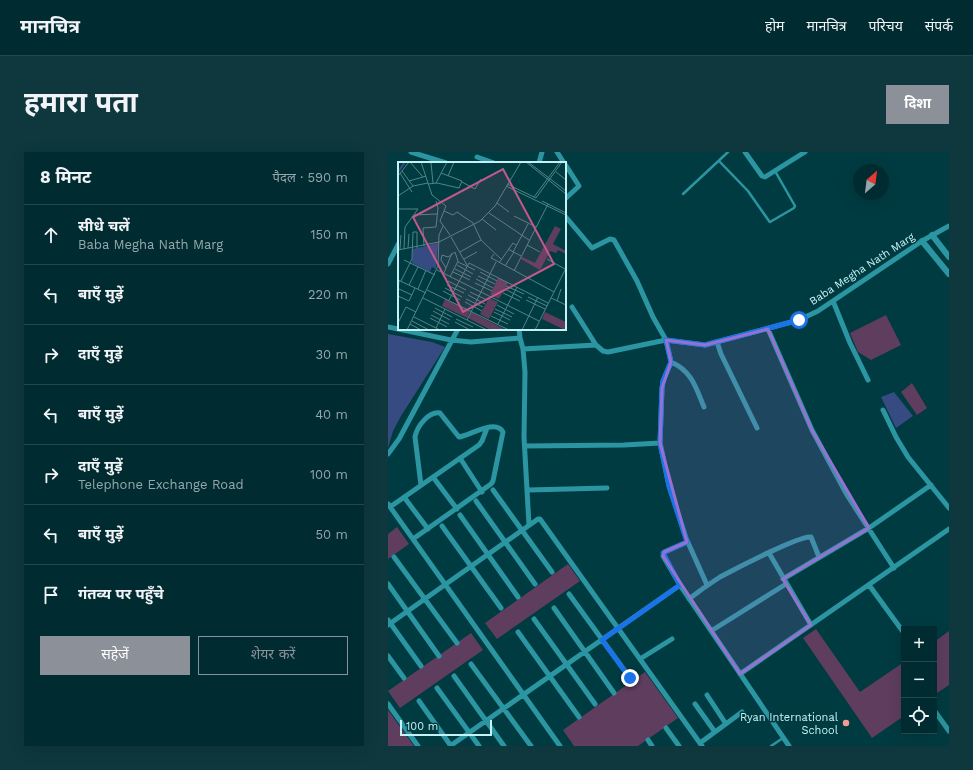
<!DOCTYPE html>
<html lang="hi">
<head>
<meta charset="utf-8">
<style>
	:root { --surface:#002c31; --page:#0e383d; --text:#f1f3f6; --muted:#95a7ab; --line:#22484d; --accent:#8c9099 }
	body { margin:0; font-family:"Work Sans","Noto Sans Devanagari",sans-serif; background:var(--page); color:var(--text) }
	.controls { position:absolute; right:12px; bottom:12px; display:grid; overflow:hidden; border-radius:0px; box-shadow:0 4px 16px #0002 }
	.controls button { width:36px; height:36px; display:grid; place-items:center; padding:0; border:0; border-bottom:1px solid var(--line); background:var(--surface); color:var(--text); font:20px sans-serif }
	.compass { position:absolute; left:465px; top:12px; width:36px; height:36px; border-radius:50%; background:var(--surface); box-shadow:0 4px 16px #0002; rotate:28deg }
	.scale { position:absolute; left:12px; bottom:10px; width:92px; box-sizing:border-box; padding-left:4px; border:2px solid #c5f2f7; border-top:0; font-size:11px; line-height:14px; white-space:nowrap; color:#c5f2f7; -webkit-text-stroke:3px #003b41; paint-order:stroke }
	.stop { position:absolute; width:12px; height:12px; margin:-9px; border:3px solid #1a73e8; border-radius:50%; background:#fff }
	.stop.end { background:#1a73e8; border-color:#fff; box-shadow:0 1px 4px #0008 }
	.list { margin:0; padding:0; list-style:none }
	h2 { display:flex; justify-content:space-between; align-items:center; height:52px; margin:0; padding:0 16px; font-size:17px }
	h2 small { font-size:13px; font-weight:400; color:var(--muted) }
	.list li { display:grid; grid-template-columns:26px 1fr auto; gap:12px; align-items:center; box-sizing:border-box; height:60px; padding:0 16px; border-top:1px solid var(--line) }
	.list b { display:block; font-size:15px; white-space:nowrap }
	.list p { margin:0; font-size:13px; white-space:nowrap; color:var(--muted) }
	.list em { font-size:13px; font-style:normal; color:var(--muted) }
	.actions { display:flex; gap:8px; padding:12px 16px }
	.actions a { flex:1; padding:9px 0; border:1px solid var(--accent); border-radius:0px; text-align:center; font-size:14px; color:var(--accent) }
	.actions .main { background:var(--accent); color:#fff }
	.icon { flex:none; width:22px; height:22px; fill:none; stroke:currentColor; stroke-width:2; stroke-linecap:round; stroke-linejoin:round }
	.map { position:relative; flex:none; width:561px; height:594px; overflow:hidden; border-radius:0px }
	header { display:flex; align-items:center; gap:24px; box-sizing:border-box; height:56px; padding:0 20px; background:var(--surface); border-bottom:1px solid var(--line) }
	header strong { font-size:19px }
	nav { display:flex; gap:22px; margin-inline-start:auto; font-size:14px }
	.intro { display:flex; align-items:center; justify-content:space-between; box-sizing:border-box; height:96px; padding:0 24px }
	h1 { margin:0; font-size:28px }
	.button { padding:10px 18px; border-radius:0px; background:var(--accent); color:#fff; font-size:14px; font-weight:700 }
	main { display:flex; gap:24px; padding:0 24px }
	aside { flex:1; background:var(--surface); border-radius:0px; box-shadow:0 4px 16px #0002 }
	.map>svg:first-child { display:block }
</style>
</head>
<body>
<header>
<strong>मानचित्र</strong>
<nav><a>होम</a><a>मानचित्र</a><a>परिचय</a><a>संपर्क</a></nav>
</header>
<div class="intro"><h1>हमारा पता</h1><a class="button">दिशा</a></div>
<main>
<aside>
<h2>8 मिनट<small>पैदल · 590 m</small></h2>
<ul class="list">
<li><svg class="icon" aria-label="ahead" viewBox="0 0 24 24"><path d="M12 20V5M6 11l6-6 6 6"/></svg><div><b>सीधे चलें</b><p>Baba Megha Nath Marg</p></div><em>150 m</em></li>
<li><svg class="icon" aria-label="left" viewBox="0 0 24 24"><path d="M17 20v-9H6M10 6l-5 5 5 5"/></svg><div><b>बाएँ मुड़ें</b></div><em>220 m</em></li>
<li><svg class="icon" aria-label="right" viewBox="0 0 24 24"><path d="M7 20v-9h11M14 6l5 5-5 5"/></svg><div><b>दाएँ मुड़ें</b></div><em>30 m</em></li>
<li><svg class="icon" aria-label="left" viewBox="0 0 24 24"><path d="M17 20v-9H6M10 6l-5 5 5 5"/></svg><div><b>बाएँ मुड़ें</b></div><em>40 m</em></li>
<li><svg class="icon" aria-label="right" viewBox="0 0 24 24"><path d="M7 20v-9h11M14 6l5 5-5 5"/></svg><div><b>दाएँ मुड़ें</b><p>Telephone Exchange Road</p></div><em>100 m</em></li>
<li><svg class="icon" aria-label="left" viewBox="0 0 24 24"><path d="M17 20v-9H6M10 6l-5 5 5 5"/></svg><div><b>बाएँ मुड़ें</b></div><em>50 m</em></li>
<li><svg class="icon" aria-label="arrive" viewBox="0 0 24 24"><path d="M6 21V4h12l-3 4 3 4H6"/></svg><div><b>गंतव्य पर पहुँचे</b></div></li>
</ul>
<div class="actions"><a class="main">सहेजें</a><a>शेयर करें</a></div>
</aside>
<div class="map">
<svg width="561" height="594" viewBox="0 0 561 594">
	<rect width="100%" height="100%" fill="#003b41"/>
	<path fill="#5e3d5e" d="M498,163L513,193L483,208L470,200L462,181Z
		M524,231L539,256L529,263L513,240Z
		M9,375L21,392L0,407V382Z
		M180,412L192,429L109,487L97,471Z
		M428,477L472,540L516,510V564L484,586L415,486Z
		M561,479V533L546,543V490Z
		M83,481L95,498L12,556L0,539Z
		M257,520L290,566L250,594H186L175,578Z
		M0,558L26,594H0Z"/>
	<path fill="#354b82" d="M0,182L44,190L57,195L13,264L5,279L0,296Z
		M506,240L525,264L508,276L493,245Z"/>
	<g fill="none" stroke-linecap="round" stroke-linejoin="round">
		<path stroke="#2b95a1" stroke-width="2.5" d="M331,9L360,39L381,69L382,70L406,56L407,54L387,19
			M295,42L340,0
			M383,594L395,586"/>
		<path stroke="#2b95a1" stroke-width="5" d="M23,0L58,11
			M169,0L176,11
			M357,0L374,24L377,25L417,0
			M89,5L106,11
			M151,11L154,0
			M177,12L191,34L177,47
			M177,64L204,96L222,87L226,88L249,129L265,165L278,188L283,210L275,229L274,236L272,291
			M0,112L11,91
			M445,149L462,191L480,228
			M184,155L208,193
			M0,175L63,188L83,190L132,186L135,197L208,193L215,199L220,200L278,188L317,193L411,168L430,159L534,89L561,74
			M131,177L132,186
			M380,177L424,278L459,343L506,416
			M329,190L333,202L369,276
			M135,197L137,220L136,285L141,373
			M283,210C304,219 308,236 316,255
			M495,258L508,285L520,305L561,356
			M137,294L236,293L272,291L281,334L298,386L319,433
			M0,302L11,287L70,177
			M72,306L94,340
			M45,325L69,357
			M105,338L164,420
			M140,338L219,336
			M16,345L40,377
			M88,349L147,432
			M0,352L172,594
			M2,355L91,293L94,289L99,276
			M72,363L130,445
			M54,374L113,456
			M25,387L103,332L105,329L115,280C108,266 81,284 71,285L52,261C41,259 29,274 27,285L33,333
			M299,390L276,400L275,404L292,433L401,594
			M381,401L423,473
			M6,405L69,491
			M395,427L481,376L543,333
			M0,432L51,504
			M481,433L516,481
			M181,442L242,526
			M301,447C311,439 321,432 332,425C345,418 412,383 423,385L431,405
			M166,456L226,541
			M146,467L207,552
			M0,468L33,514
			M0,473L150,367H152L314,594
			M323,479L398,432
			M130,480L191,565
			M0,504L16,526
			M252,507L284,487
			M83,512L143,594
			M352,522L561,377
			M66,524L116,594
			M49,536L91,594
			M319,543L338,572
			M31,549L63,594
			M0,552L30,594
			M307,552L327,580
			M546,558L561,579
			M278,576L291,594
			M260,588L264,594
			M312,591L354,560
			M62,594L292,433"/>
		<path stroke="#2b95a1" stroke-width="6" d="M544,83L561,105
			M534,89L561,122"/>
	</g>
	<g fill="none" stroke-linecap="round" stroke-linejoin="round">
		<path stroke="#1a73e8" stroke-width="5" d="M242,526L214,488L292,433L275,401L299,390L281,334L272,291L274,236L275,229L283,210L278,188L317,193L411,168"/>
	</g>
	<path fill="#9571d3" fill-opacity="0.2" stroke="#9571d3" stroke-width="3" stroke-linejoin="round" d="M380,177L424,278L481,376L395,427L423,473L352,522L275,404L276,400L299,390L272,291L274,236L283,210L278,188L317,193Z"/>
	<circle fill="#f59c93" stroke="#003b41" stroke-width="1.5" cx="458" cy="571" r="4"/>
	<g text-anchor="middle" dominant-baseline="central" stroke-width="3" stroke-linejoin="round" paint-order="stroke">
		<g font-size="11" fill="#c5f2f7" stroke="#003b41">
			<text transform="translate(474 117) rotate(-33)">Baba Megha Nath Marg</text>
		</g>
		<g font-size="11" fill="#c5f2f7" stroke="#003b41" text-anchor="end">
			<text x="450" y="565">Ryan International<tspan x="450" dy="13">School</tspan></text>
		</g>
	</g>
	<g transform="translate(10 10)">
		<rect width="168" height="168" fill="#003b41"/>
		<path d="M157,64L163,67L155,82L168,89V92L160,88L158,91L152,89L142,108L123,97L124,95L137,101ZM100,116L110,121L101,137L92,133ZM91,136L100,140L91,157L82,152ZM47,137L72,149L69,156L44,144ZM73,150L108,168H93L70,156ZM147,150L168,160L167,168L144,157Z" fill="#5e3d5e"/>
		<path d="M40,81L38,107L34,105L32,110L14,101L15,87Z" fill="#354b82"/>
		<path fill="none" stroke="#354b82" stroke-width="2" d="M0,10L7,0"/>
		<path fill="none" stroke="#4f848a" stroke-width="1" d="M12,0L25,15L28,14M23,0L34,33L48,44L42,59L52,73M30,0L33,1L35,21M128,0L168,32M130,0L168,29M4,9L15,24M158,10L168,18M2,11L14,30M0,14L11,0M50,14L56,0M0,16V34M11,19L25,15M64,20L77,27L83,17M38,21L49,0M30,22L39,21L61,26L64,19L43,11M109,22L138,36M108,24L168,53M0,34L15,24L30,21M136,35L162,0M138,36L164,0M144,39L168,51M99,41L111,50M0,47H20M46,49L55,53L59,50L75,61L83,78M91,51L131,78M16,53L39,52M116,54L138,65M84,57L98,68M53,75L69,103M129,83L142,90M26,84L25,66L38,65L40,46L38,39M10,86L11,72M2,87L3,73M6,87L7,65L20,47M110,87L123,94M0,88L41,80L82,59L97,44L123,0M62,90L83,78L103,97M115,90L130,62M96,92L93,96L97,98L156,130M66,97L79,90M149,97L167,107M6,98L37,113M60,100L77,108M101,101L115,81L118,83M59,103L75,112M107,104L116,90M48,106L43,98L44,93L50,95L57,90L60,99L52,115M57,107L73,115M39,108L141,159M116,109L150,42M55,110L72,118M82,110L99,119M46,111L54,91M80,114L97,122M78,117L95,126M0,118L28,131M3,119L14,97L15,70H19V86M50,119L68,128M77,121L94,129M11,123L20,105M49,123L66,131M108,124L126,132M47,126L64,135M1,127L14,133M20,127L28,108M107,127L124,136M29,128L111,168M45,129L62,138M72,130L89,138M0,131L1,118M105,131L122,139M70,133L87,142M0,134L11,139L17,126M130,135L149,144M25,136L89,168M153,136L168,143M68,137L85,145M51,138L71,101L150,141M128,138L147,147M159,139L163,127M67,140L84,149M99,143L116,152M37,146L54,155M97,147L114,155M35,149L52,158M96,150L112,158M33,153L51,162M93,154L110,162M16,155L42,168M32,156L49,165M58,157L75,165M69,158L98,100M14,159L31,168M57,160L72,168M0,161L8,145L18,150M12,162L23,168M100,162L119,125M38,166L47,147M9,168L40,104L41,73L45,64M124,168L140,135M137,168L168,106"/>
		<path fill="#c3598a" fill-opacity="0.15" stroke="#c3598a" stroke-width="2" d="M105,7L156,102L65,150L15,55Z"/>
		<rect width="168" height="168" fill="none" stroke="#c5f2f7" stroke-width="2"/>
	</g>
</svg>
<div class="controls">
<button>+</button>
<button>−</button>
<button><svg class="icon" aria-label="locate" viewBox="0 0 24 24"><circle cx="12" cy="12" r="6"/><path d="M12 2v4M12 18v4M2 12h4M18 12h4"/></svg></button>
</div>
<svg class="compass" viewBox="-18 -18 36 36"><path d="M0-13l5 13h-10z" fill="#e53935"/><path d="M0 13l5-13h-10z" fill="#95a7ab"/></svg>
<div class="scale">100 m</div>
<div class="stop" style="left:411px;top:168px"></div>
<div class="stop end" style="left:242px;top:526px"></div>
</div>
</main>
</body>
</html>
